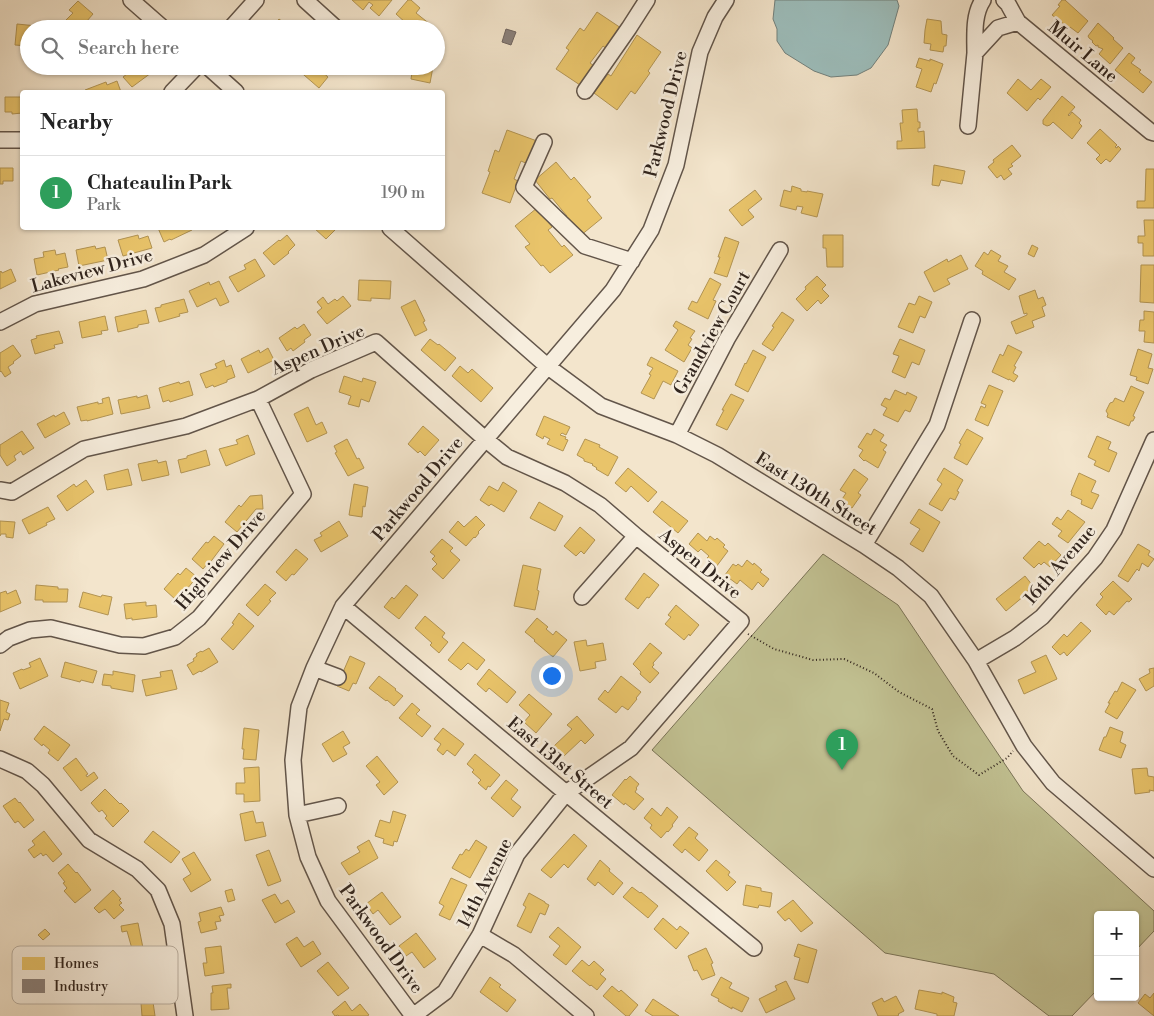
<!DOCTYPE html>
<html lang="en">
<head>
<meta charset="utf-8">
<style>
	:root { --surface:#fff; --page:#f2f2f2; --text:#222; --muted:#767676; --line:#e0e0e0; --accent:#8f2418 }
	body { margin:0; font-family:"Libre Bodoni",serif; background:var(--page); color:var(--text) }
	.controls { position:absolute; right:15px; bottom:15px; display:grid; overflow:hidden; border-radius:5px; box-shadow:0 1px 4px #0004 }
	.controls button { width:45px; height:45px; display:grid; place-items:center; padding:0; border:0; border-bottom:1px solid var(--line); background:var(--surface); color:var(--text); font:25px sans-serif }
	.you { position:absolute; left:551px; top:675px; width:18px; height:18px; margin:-12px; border:4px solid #fff; border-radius:50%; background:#1a73e8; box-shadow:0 0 0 8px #1a73e833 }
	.badge { display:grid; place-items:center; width:32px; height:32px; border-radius:50%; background:var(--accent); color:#fff; font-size:16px; font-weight:700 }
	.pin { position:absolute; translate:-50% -41px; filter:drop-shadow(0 1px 2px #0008) }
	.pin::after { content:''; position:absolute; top:26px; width:18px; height:15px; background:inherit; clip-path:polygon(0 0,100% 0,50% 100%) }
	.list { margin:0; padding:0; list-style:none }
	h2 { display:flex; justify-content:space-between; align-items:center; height:65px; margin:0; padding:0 20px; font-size:21px }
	h2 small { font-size:16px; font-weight:400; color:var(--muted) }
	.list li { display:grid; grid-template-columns:32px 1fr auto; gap:15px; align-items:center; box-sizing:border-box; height:75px; padding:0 20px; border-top:1px solid var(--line) }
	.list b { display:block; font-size:19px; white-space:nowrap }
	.list p { margin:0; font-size:16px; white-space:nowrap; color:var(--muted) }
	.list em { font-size:16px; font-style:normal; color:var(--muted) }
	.icon { flex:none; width:28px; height:28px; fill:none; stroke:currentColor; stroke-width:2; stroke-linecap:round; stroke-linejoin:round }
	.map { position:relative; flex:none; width:1154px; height:1016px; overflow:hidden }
	.search { position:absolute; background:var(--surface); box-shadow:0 1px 4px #0004; left:20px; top:20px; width:425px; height:55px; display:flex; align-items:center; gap:12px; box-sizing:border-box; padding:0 18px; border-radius:28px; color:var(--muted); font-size:19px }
	.panel { position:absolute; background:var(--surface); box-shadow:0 1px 4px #0004; left:20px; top:90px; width:425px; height:140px; border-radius:5px }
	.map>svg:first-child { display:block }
</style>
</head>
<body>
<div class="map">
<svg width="1154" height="1016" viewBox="0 0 1154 1016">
	<rect width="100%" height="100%" fill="#f3e5cc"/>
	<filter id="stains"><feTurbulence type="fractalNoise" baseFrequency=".004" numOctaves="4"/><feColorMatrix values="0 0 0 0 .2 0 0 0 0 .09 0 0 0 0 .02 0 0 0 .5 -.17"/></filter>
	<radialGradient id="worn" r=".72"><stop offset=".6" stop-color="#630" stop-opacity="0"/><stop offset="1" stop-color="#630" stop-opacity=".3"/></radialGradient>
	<path fill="#c2c293" stroke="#7a7458" d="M823,554L898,605L1023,791L1154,911V931L1135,951V915H1098V989L1072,1016H1049L994,974L885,953L652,750Z"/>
	<path fill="#9dbebc" stroke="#72817d" d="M775,0H897L899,6L888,45L871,68L857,75L831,77L814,71L785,53L777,41V29L773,19Z"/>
	<path fill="#e9c46a" stroke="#b29453" d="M352,0H392L379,16L370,8L373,5L369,2L363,10Z
		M408,0H411L420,8L416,13L431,25L428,29H401L406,23L396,14Z
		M1062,0H1065L1088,21L1078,33L1070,27L1069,28L1052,15L1060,6L1058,5Z
		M78,1L93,14L80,29H61L59,27L73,13L69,10Z
		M597,12L621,28L607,49L603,46L590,63L594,66L580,85L556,69L569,50L566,48L580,28L584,31Z
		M279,19L288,26L291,29H271Z
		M927,19L941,21L942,34L947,35L946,46H944L943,52L930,50L931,44L924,43L925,30Z
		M1098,23L1114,38L1113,39L1123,48L1110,64L1099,54L1103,49L1098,47V45L1096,46L1092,42L1093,41L1089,38L1088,36Z
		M17,24L47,27V29H29V41L28,46L15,45Z
		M637,35L661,52L648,71L650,73L635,94L631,91L617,110L594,93L608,74L611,76Z
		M1129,53L1135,58L1131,63L1141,70L1139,72L1152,82L1143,93L1115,70Z
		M919,58L930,61V59L943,64L936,84L934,83L931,92L916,87L922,69L916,67Z
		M133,66H154L155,67L150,71L151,73L132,87L123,77L131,71L129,69Z
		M299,66H321L319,69L328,77L319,88L297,69Z
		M413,66L433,67L430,83L411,79Z
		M1018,79L1031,90L1041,79L1051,87L1040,100L1038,98L1027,111L1007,93Z
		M117,81L121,92H86L85,90L106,82L107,85Z
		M1062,96L1075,107L1068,115L1069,116L1072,112L1081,120L1079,123L1082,126L1072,139L1053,122L1050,125L1047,126L1043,124V120Z
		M5,97H22V113L12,114V112H5Z
		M917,109L918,122H920V128H918V132L924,131L925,148L897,149V141H902L900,123H903L902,110Z
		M1100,129L1117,145L1115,147L1117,148L1118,146L1121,149L1110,162L1106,159L1101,164L1096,159L1100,155L1087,143Z
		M507,130L537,141L528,164L521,161L514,179L518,181L510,203L482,193L490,172L488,171L495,150L499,152Z
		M1012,145L1021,156L1011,164L1013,166L1008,169L1012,174L1004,180L1001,175L997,178L988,167L994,162L993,160Z
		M556,162L571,180L574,177L591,197L587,200L602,218L580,236L564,217L567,216L552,198L550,199L535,180Z
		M934,165L965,171L962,184L941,180L939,186L932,185Z
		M0,168H13V181H3V184H0Z
		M1146,169H1154V208H1137V201H1145Z
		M792,186L801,189V191L807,192V191L823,194L817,217L801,213L803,207L797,206L796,210L780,206L784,190L791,192Z
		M755,190L762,199L748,210L754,217L742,226L729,210Z
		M537,208L552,227L548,230L562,247L564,245L573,255L550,273L543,265L541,266L525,247L530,244L515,226Z
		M1144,220H1154V256H1143V243H1138V236H1145Z
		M158,228H191L192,230L171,240L170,239L164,242Z
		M314,228H337L326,239Z
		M138,235L139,239L148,236L152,248L123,256L118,240Z
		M287,235L295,245L288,252L289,253L274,265L263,253L279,240L280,241Z
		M823,235H843V267H827L826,248H823Z
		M725,237L739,242L727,277L714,273L720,257H718Z
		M1032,245L1038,248L1034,257L1028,254Z
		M95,246L96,249L105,247L108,260L79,266L76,250Z
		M55,250L56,255L65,253L68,267L58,269L59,270L37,275L34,259L44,257L43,252Z
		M991,250L1001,256L998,261L1008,266L1004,272L1016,279L1009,290L982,274L983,271L975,266L984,252L988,255Z
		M961,255L968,269L947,279L950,284L934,292L924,272L947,259L948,262Z
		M255,259L265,276L238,292L229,277L246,269L244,265Z
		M1141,265H1154V303L1140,302Z
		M11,269L16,281L0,289V272L1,271L2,273Z
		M817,276L826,285L822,289L829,296L821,304L818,300L807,311L796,299L806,289L805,287Z
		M710,278L721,284L713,300L716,301L708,319L688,309L692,301L697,303Z
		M359,280L391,281L390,299L371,298V301L358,300Z
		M219,281L229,302L220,306L216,298L197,307L189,291L209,282L210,285Z
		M1035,290L1038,299L1043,297L1046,305L1042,307L1045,316L1032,321L1034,327L1016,334L1011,322L1027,315V313L1024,314L1019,296Z
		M343,296L351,306L327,324L317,312L322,308L317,302L323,297L328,304L335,299L337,301Z
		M919,296L932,302L925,318L920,316L913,333L898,327L909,303L915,305Z
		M184,299L188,312L179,314L180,316L159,322L155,308L161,307V305Z
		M415,300L425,321L423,322L427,330L415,336L401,307Z
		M146,310L149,323L138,325V327L118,332L115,317Z
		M1144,311L1154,312V343L1144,342L1145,331H1139L1140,320H1144Z
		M782,312L794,320L773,351L762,344L774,327L772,326Z
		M105,316L108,330L101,331L102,334L82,338L79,322Z
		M676,321L695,331L690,338L692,339L688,345L692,348L684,362L665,350L678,330L673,326Z
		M304,324L311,335L304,340L305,342L293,351L291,348L287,351L279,338L295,327L297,329Z
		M59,331L63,343L54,345L55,348L35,354L31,340L37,338L36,336Z
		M430,339L438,345L439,344L456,358L445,371L421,350Z
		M900,339L925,350L919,365L912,362L905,378L892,372L899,356L893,354Z
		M13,345L21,356L13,362L14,363L8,367L11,373L5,377L1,371L0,372V353Z
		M1008,345L1022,352L1014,366L1016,367L1013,373L1018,376L1014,382L1009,379V380L992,372L1000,354L1003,356Z
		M268,348L274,360L248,373L241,359L259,350L260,353Z
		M1138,349L1152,354L1148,368L1153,369L1148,384L1136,380L1137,377L1130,375Z
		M753,350L766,357L748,392L735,385L745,363L746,364Z
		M651,357L678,371L671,385L663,381L654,399L641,393L651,375L649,374L653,368L647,365Z
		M224,360L226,367L231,365L235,377L227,380V382L214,387L213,385L206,388L200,374L217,368L215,364Z
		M460,366L468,373L472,369L493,388L481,402L452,376Z
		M344,376L362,382L363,378L376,382L369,402L361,399L359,407L348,404L351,396L339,392Z
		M189,381L193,395L170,402L169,400L163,402L159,388L179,382L180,384Z
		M989,385L1003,391L988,426L975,420L981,406L985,408L986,405L981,403Z
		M1131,386L1144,392L1133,416L1135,417L1133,421H1131L1129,426L1107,417L1108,414L1106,411L1110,403L1113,402L1115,398L1124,402Z
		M895,390L906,395L907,392L917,397L910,412L905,410L898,422L883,415L887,408L881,405L885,398L890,400Z
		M731,394L744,400L727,430L716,425L724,410H722L723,408Z
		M147,395L150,408L121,414L118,400L137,396V398Z
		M109,397L113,414L87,421V420L81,421L77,407L98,402V404L103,403L102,399Z
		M308,407L316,425L322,422L327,433L307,442L294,414Z
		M64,412L70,424L45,438L37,424L54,415L55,417Z
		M544,416L570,427L566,435L562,433L560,435L566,437L565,439L568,440L563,451L547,444L550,439L544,436L543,439L536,435Z
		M423,426L439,440L425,456L420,451L418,453L408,444Z
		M874,429L884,435L880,441L887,445L883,450L886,452L878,468L865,460L864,461L859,456L863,450L858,447L867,433L871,435Z
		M967,429L983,438L967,465L954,458L961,444L959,443Z
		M22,431L34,448L23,455L21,451L14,456L16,460L7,466L0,455V445Z
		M248,435L255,454L226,466L219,449L238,444L236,440Z
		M1097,436L1111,442L1108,449L1117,453L1109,472L1094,465L1096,461L1088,457Z
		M347,439L357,459L359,458L364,468L348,476L335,453L337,452L334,446Z
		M585,439L600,445L599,447L618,457L608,476L596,469L597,468L592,465L593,464L584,461V459L577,455Z
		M206,450L210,465L181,473L178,460L187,458V456Z
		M157,460L158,463L166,461L169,475L142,481L138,464Z
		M628,468L657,492L648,502L631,486L626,492L615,483Z
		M944,468L963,480L957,491L959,492L955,500L950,498L942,511L929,504L942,484L937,480Z
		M128,469L132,485L107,490L104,475Z
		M854,469L868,479L858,493L861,495L852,508L841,501L846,493L840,490Z
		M1079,473L1096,481L1091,492L1099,495L1092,509L1081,504L1082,500L1071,495L1072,492H1071Z
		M86,480L94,492L67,511L57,496L74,484L76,487Z
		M503,482L517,491L504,512L491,504L489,506L480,500L489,486L498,491Z
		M354,484L368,487L365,507L363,506L362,517L349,515Z
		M262,495L263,509H256L237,532L225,522L239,505L241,507L250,496Z
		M662,501L688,521L678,533L653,512Z
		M539,502L563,516L555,531L530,518Z
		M48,507L55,519L46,523L47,525L29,534L22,520Z
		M919,509L940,522L923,552L910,544L920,529L910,523Z
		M1068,510L1085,522L1068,543L1058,536L1062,531L1052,524L1057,517L1061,520Z
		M476,516L485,525L478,532L479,533L475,538L474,537L466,546L449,532L458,521L464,527Z
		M0,521L15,522L13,538L6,537V534H1L0,536Z
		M339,521L348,536L321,552L314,540L322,536L320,533Z
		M580,527L595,540L584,554L581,551L576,556L564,546Z
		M698,533L707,541L710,536L715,540L717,538L725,545L723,547L728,551L716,567L707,558L709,556L701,549L698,552L689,544Z
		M214,536L224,544L209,564L208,563L203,569L192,559L206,542L208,543Z
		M442,539L453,548L450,551L460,560L443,579L432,569L437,564L432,559L435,556L430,552Z
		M1039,541L1045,546L1048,543L1061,555L1050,567L1044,562L1041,565L1039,563L1034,568L1023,558Z
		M1138,544L1150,551L1148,555L1154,559L1148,567L1142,563L1139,571L1137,569L1128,582L1118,576Z
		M296,549L308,559L294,575L292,574L286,581L276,572Z
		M747,560L753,565L754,563L762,570L760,572L769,579L763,587L758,582L752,590L740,580L737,584L725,575L733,564L736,566L738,564L742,567Z
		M523,565L541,569L537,590L539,591L535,610L514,606Z
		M186,568L197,577L181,596L180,595L176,600L164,589L178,573L180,575Z
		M644,573L659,585L649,598L647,597L638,609L625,599Z
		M1025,576L1033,586L1023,595L1024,596L1006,611L996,599Z
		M1113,581L1132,599L1129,602L1127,601L1114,615L1109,611L1106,615L1096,605L1103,597L1100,594Z
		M265,584L276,593L269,600L271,601L258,616L246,605Z
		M36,585L58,587V589H68L67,602H43V600H35Z
		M406,585L418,595L399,619L384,607L392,597L394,599Z
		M16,590L21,603L0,612V593L6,591L7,594Z
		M83,592L101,597L102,595L112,597L108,615L79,607Z
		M146,602V606L156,605L157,617L132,620V618L126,619L124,604Z
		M676,605L699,625L690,636L689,634L684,640L665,624L671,617L668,615Z
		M239,613L254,626L233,650L221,639L234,624L232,623Z
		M425,616L445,633L442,637L448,642L439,653L430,645L432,643L415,628Z
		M537,618L548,627L546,629L553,635L556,631L567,640L553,657L534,641L535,640L525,632Z
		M1081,622L1091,631L1067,656L1064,652L1060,655L1052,647L1064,634L1067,637Z
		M586,640L587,646L603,643L606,660L595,662L596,668L580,671L574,642Z
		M463,642L485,660L477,670L468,663L461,670L448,660Z
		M650,643L662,653L653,663L654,665L652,667L659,673L650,683L640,674L641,672L633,664Z
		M209,648L218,662L201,672L200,671L193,675L187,665L194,661L193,659L197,656L196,654L201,651L202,652Z
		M1046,655L1057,679L1024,694L1018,680L1036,672L1031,662Z
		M350,656L365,663L356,684L353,683L349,691L337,686Z
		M40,658L48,676L20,689L13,673L22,669L23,670L31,667L29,663Z
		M65,662L97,671L93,683L81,680L80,682L61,677Z
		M1154,668V686L1146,691L1139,679L1150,673L1149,669Z
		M489,669L516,692L507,703L489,688L486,692L477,684Z
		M172,670L177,689L146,696L142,680L161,677L160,672Z
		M113,671L135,675L133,692L111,688V686L102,685L104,674L113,675Z
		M379,676L396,689L395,690L403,696L394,706L387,700L386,701L369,688Z
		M621,676L641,692L636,698L637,699L628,710L622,706L616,713L598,699L605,690L608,693Z
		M1122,682L1136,690L1117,719L1105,712L1110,703H1108L1115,691L1117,692Z
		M529,694L552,714L536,733L524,722L530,715L519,705Z
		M0,700L9,703L6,712L10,714L8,720L4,719L0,731Z
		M412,703L420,710L416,714L431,726L422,737L399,718Z
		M577,716L594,735L585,744L581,740L564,756L554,746L572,729L567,725Z
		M44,726L70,745L58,761L48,753L50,750L43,744L42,746L34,739Z
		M1110,727L1123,732L1120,742L1126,745L1121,758L1099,750L1104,737H1106Z
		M244,728L259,730L256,760L243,759L244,749H242Z
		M443,728L464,744L455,756L447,750L443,755L437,750L441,744L434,739Z
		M343,731L350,743L343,747L347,754L333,762L322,744Z
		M475,754L500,775L490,787L488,786L486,790L478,783L481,780L472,772L474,770L467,764Z
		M377,756L398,782L384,795L376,785L380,782L366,766Z
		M76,758L88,774L86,775L87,777L94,772L98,778L81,791L63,768Z
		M259,767L260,801L244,802V794H236V783H245L244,768Z
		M1147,768L1148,776L1154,777V791L1149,790L1150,792L1135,794L1132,769Z
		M630,776L639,784L636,788L637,789L635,792L644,799L634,810L625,803L624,805L612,795L625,779L626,780Z
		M506,780L518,790L511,799L521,807L513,817L491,798Z
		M105,789L120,804L121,803L129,811L113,827L105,818L107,816L102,810L99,812L91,803Z
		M15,798L19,803L20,802L34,820L24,828L18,821L15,823L3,806Z
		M667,807L678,817L672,825L673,826L668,832L667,831L661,838L650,828L652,825L644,818L652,808L661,816Z
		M253,811L256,823L263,822L266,836L245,841L240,814Z
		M393,811L406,815L397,842L394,841L393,846L383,843L384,839L375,836L380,820L390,823Z
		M689,827L698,834L695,838L708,850L699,861L685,849L682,853L673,845Z
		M44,831L62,854L53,862L46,854L43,856L41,853L34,858L28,850L35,845L32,841Z
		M153,831L180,852L171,863L144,842Z
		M574,834L587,846L568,868L564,864L551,878L541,870Z
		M369,840L378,858L349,875L341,863L360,852L357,847Z
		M476,840L487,847L470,878L452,868L460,854L462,855L466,849L469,851Z
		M269,850L281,881L268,886L256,855Z
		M194,852L211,880L191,892L183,879L191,874L182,859Z
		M600,860L610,869L609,871L623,883L613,895L598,882L595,886L587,879Z
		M716,860L730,872L728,875L736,882L727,891L706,871Z
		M68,864L76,873L77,872L91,890L75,903L64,891L67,888L63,883L65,882L58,873Z
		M451,878L467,885L450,920L439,915L444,906L439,903Z
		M746,885L761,888V891L772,893L770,907L759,905L758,908L743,905Z
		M632,887L640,893L641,892L658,906L648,918L623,897Z
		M232,889L235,900L228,902L225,891Z
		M113,890L121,899L119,900L122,903L119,905L124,910L114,919L105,909L99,913L94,908Z
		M382,892L401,917L390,925L378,910L373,914L366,904Z
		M529,893L545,902V903L549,905L545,915L540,913L531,933L517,926L526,907L523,905Z
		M275,894L281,904L288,900L295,912L275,923L262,900Z
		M793,900L813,923L801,932L789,918L785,921L777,912Z
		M221,907L224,915L219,916L221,921L215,922L217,929L201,933L198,922L201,921L199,913Z
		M663,918L677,930L680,926L689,933L676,949L654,929Z
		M138,923L144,953L134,956L127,931L122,932L121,926Z
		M558,927L581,947L566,965L553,955L560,946L549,937Z
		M45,929L50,934L43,940L38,935Z
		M416,933L436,959L424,968L412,952L406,956L399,946Z
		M297,937L304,947L313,941L321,954L301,967L286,944Z
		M798,944L817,950L808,983L794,979L800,958L794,956Z
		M221,946L224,973L205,976L203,963H207L205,948Z
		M706,948L713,963L711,964L715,975L702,980L697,970L694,971L688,956Z
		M582,960L589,966L594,961L604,970L600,974L606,979L597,990L591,985L590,986L572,971Z
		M328,962L349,988L338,996L317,971Z
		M490,977L501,985L499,987L516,1000L507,1012L480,992Z
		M721,977L732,983L729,988L749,998L742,1012L732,1007V1009L718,1001L719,999L711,995Z
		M786,981L795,999L766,1013L759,999L777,990L775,986Z
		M231,984V988H227L229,1009L211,1010V993H213L212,986Z
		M612,986L619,992L621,990L638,1005L629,1016H626L603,996Z
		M919,990L942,994V992L954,997L953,1002L957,1003L954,1016H937V1014L915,1009Z
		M1154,993V1016L1138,1003L1145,994L1150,998Z
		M896,996L904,1011L898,1014L899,1015L897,1016H878L872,1003L882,998L884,1002Z
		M653,999L679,1016H653L645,1011Z
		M345,1001L352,1011L360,1004L369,1015L367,1016H339L338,1015L335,1016L332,1012Z
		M153,1002L155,1016H142L141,1003Z"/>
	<path fill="#8a817c" stroke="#6f6560" d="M506,29L516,32L511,45L502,42Z"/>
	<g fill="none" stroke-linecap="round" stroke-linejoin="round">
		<defs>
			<path id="minor" d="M131,0L164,29
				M305,0L337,29
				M1004,0L1008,4L1018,22
				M230,29L256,0
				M975,53C975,35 973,15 983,0
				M207,66L236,92
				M585,91L629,28L647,0
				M172,92L197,66
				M968,126L975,53L998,28L1018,22L1151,132L1154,133
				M0,140H22
				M544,142L524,187L585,246L632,261
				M390,228L547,366L601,406L677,435L717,455L864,545L898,568L931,596L976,661L1024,746L1053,783L1154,869
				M0,322L35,304L143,279L204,255L246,228
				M677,435L727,339L780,250
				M0,490L12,492L84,449L186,426L258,399L311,370L376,342L485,439L507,457L565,483L600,505L636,536L741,621L631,748L566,793L517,854L480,935L445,992L413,1016L328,901L308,857L297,815L293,760L299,707L314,668L343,606L613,290L651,230L676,165L700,52L715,17L726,0
				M864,545L937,425L972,320
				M582,597L636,536
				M343,606L566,793L754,948
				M0,645L9,638L30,630L51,628L120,645L144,646L175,637L199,618L303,494L258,399
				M976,661L1015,638L1042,617L1095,558L1114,530L1154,440
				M314,668L338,677
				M0,759L27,771L43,785L89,840L137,869L158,890L172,924L185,1016
				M297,815L338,806
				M480,935L514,955L586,1016"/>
		</defs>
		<use href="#minor" stroke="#62554a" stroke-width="18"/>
		<path stroke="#31251e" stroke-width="2" stroke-dasharray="1 2.5" stroke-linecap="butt" d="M748,634L774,649L813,660L844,659L874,673L899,692L932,709L938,731L953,756L979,775L1007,758L1013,751"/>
		<use href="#minor" stroke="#f7eede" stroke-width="15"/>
	</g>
	<g text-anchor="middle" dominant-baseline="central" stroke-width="5" stroke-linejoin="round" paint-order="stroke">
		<g font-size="18" fill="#31251e" stroke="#f7eede">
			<text transform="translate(1083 52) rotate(40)">Muir Lane</text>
			<text transform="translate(666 114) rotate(-76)">Parkwood Drive</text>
			<text transform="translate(92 271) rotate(-15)">Lakeview Drive</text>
			<text transform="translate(712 333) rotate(-61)">Grandview Court</text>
			<text transform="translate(318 350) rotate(-24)">Aspen Drive</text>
			<text transform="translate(418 489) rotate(-50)">Parkwood Drive</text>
			<text transform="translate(816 494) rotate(32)">East 130th Street</text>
			<text transform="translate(221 560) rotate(-49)">Highview Drive</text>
			<text transform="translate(700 564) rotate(39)">Aspen Drive</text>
			<text transform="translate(1060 565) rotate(-49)">16th Avenue</text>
			<text transform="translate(560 763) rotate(40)">East 131st Street</text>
			<text transform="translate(485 883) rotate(-63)">14th Avenue</text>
			<text transform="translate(381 939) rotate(54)">Parkwood Drive</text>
		</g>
	</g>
	<rect x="12" y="946" width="166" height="58" rx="8" fill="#f7eede" stroke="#bcb2a4" stroke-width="1"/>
	<rect x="22" y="957" width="23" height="13" fill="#e9c46a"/>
	<rect x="22" y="979" width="23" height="14" fill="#8a817c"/>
	<g font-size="14" fill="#31251e">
		<text x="54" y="968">Homes</text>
		<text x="54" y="991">Industry</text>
	</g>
	<rect width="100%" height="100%" filter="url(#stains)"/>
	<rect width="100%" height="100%" fill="url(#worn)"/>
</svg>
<div class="controls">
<button>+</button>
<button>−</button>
</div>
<div class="you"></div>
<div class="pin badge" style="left:842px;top:770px;background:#2e9e5b">1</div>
<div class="search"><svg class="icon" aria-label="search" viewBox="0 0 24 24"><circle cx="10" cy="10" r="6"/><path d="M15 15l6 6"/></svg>Search here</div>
<section class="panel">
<h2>Nearby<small></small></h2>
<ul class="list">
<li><span class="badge" style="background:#2e9e5b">1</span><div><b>Chateaulin Park</b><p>Park</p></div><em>190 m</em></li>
</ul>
</section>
</div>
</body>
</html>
